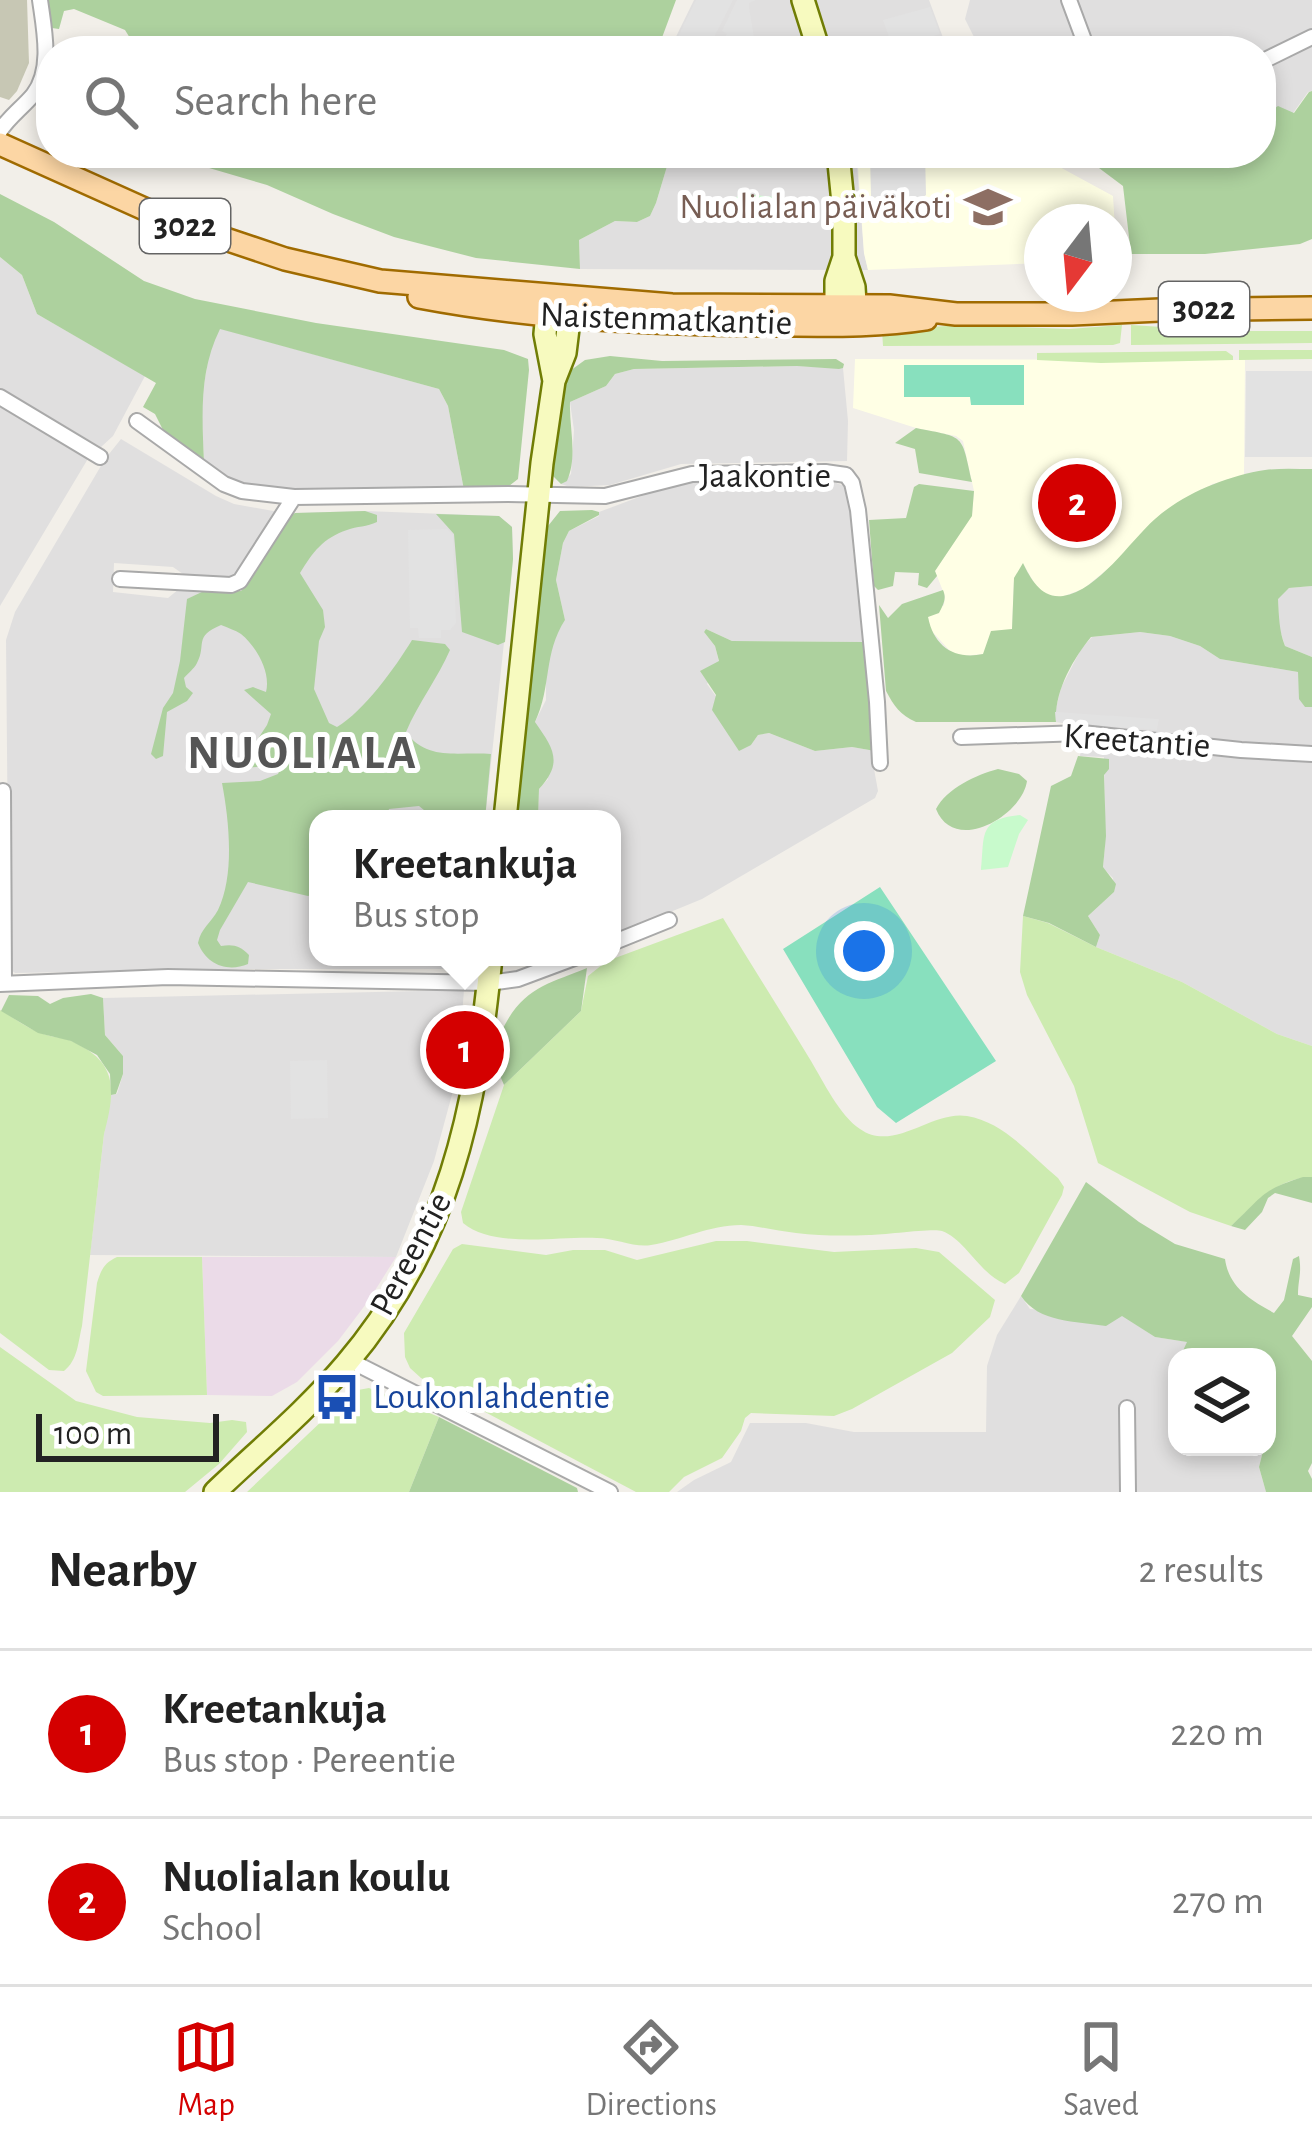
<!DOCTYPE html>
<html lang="en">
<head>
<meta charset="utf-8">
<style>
	:root { --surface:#fff; --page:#f2f2f2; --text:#222; --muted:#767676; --line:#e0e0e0; --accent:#d40000 }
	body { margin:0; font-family:"Alegreya Sans",sans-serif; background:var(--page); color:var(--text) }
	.controls { position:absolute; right:36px; bottom:36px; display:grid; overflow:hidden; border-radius:24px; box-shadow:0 6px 18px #0003 }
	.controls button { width:108px; height:108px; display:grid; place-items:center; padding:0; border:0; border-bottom:3px solid var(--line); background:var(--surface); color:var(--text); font:60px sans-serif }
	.compass { position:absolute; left:1024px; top:204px; width:108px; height:108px; border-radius:50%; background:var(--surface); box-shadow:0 6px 18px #0003; rotate:196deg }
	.scale { position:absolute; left:36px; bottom:30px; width:183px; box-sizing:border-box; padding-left:12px; border:6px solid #222; border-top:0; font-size:33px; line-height:42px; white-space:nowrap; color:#222; -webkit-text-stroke:9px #fff; paint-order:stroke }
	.you { position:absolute; left:864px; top:951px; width:42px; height:42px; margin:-30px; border:9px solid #fff; border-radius:50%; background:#1a73e8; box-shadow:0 0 0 18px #1a73e833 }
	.badge { display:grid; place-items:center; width:78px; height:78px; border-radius:50%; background:var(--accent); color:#fff; font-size:39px; font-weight:700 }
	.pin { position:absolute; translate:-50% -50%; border:6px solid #fff; box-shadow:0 3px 12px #0006 }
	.popup { position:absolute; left:309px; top:810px; width:312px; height:156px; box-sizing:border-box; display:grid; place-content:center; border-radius:24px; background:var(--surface); filter:drop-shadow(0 3px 9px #0005); font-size:39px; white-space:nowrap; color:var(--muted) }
	.popup b { font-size:45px; color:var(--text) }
	.popup::after { content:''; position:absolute; left:50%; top:100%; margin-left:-24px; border:24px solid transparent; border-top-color:var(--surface) }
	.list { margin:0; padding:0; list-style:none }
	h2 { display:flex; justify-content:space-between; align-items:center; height:156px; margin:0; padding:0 48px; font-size:51px }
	h2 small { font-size:39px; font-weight:400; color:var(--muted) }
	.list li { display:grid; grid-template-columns:78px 1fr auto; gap:36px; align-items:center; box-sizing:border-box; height:168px; padding:0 48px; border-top:3px solid var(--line) }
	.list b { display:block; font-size:45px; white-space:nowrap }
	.list p { margin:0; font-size:39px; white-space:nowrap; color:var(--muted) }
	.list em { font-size:39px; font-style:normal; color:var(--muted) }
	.icon { flex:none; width:66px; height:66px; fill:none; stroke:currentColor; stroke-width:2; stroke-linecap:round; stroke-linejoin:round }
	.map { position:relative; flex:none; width:1312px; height:1492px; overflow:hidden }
	.search { position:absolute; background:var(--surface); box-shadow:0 6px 18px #0003; left:36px; right:36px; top:36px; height:132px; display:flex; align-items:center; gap:30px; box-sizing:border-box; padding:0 42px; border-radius:48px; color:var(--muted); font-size:45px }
	.sheet { height:492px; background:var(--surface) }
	nav { display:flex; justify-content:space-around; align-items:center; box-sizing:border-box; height:168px; border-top:3px solid var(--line); background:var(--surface); font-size:33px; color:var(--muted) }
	nav a { display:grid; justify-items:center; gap:6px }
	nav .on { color:var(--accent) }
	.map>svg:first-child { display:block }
</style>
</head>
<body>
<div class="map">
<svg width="1312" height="1492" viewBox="0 0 1312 1492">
	<rect width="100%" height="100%" fill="#f2efe9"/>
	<path fill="#e0dfdf" d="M694,0H929L948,51H669Z
		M970,0H1312V91L1308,92L1293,113L1271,125L1270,132L1261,133V51H981L965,19Z
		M671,153H856L864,253L868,270L580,269L579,240L615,221L637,222L650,216L656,203Z
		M0,257L22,275L37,314L145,376L113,436L101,447L0,388Z
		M219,328L439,389L448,406L464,490L314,492L244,484L226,477L204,462L201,402L210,349Z
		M797,366L843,368L848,421L847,461L681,464L610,485L570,487L561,484L571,474L574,430L570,402L606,386L615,374L634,369Z
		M0,403L89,457L0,606Z
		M121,439L216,496L234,504L279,512L239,575L232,578L183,574L173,567L114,563L113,592L168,598L179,589L241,591L247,586L289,517L295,513L365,511L499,516L512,527L513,559L485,819H318V957H472L464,969H238L15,973L9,968L6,640L15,612L105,459Z
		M831,481L844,486L850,494L853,552L864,642L732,641L706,629L704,632L715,646L719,662L707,684L751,745L758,735L769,733L815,751L852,747L875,751L874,769L878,791L875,798L702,899L612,936V819H538L539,789L548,779L535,722L546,700V667L557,632L565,620L556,580L563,543L569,531L599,516V512L658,490L693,482Z
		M1312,586V657L1285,646L1279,627L1278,598L1289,588Z
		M1140,632L1170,636L1200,646L1220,659L1298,672L1305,707H1312V1046L1277,1034L1182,982L1096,947L1100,935L1088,916L1114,892L1113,878L1103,868L1105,845L1104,757L1080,756L1083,725L1056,722L1055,712L1061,688L1081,649L1092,637Z
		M464,990L457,1076L434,1161L396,1257L90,1255L104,1134L111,1095L117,1094L123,1074V1056L105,1035L103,998Z
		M1021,1296L1030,1309L1122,1315L1155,1337L1188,1342L1180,1357H1177L1168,1391H1177V1447H1264L1259,1467L1266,1492H677L694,1480L731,1462L750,1423H806L854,1432H986L987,1366L997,1335Z"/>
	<path fill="#ebdbe8" d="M202,1257H396L369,1300L338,1341L297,1382L272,1396L207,1395Z"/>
	<path fill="#ffffe5" d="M857,153H1034L1113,196L1117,259L1114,260V222H1042V263L868,270L864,253Z
		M855,359L1245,360L1244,476L1212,484L1083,589L1061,597L1047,595L1036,586L1024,565L1014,578L1012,629L984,654L960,656L951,652L930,629L928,617L944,605L945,596L935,571L972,515L974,491L963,441L956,436L916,428L853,408Z"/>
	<path fill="#c7c7b4" d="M0,0H27L29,63L17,91L9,100L0,97Z"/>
	<path fill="#cdebb0" d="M962,325L1069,329L1122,325L1120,343L1113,345L883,346L882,330Z
		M1131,325L1224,331H1312V343L1131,345Z
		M1239,350H1312V359L1239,360Z
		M1226,351L1233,356V360L1101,363L1037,360V353Z
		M1023,916L1048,923L1096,947L1182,982L1277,1034L1312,1046V1177C1275,1178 1257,1204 1231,1226L1190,1212L1098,1163L1074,1086L1027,995L1020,972Z
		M723,918C752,966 782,1013 811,1061C823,1081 840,1116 860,1129C894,1153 932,1110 967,1116C1004,1122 1030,1155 1058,1178L1064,1187L1062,1195L1019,1273L1005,1284C979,1273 965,1239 942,1231C933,1228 884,1235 869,1235C845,1236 820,1236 796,1233C777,1231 759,1226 741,1225C709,1225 682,1240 651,1245C635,1248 615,1238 597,1238C558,1236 494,1249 463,1223L461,1212L504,1085L581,1011L588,976L607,961Z
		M0,1010C13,1017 28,1029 41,1033C50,1037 60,1037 69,1040C118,1061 116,1088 104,1134L82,1326C78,1342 78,1360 64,1371L49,1370L0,1333Z
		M716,1241H747L834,1252L916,1248L939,1252L995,1300L990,1317L952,1353L852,1409L834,1416L751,1413L745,1418L741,1431L722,1458L684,1477L669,1492H636L421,1378L410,1368L405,1357L404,1333L453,1249L462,1244L546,1255L573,1250H605L637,1260Z
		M117,1257H202L207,1395L103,1396L96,1392L86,1371L97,1283C101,1270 104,1263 117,1257Z
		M0,1347L76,1401L137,1417L210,1423L232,1420L246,1422L247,1432L219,1464L185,1492H0Z
		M369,1388L439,1417L409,1492H247L343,1401L358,1390Z"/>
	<path fill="#add19e" d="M47,0H676L657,51H138L125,30L74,9L64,11L59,29L52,28L47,14Z
		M1312,91V239L1300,244L1205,254H1131L1123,186L1095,165L1061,153H1148L1151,158L1159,160L1167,153H1261V133L1270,131L1269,112L1278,106L1294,113L1309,92Z
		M158,153H671L656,203L650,216L637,222L615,221L579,240L580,269L476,258L394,237L333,214L267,185Z
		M0,194L54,222L144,281L195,299L316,323L504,350L528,359L529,370L518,479L505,489L464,490L448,406L439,389L220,329C199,371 202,416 204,462L165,434L155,414L143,407L156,383L37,314L22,275L0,257Z
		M610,356L662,361L836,359L844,364L843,368L839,369L797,366L634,369L615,374L606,386L570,402C569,428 578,456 567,481L561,484L551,474L567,373L585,360Z
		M916,428C966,438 961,433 972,482L919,473L915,449L895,443Z
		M1312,469V586L1289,588L1278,599C1279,616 1279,631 1285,646L1312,657V707H1305L1299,699L1298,672L1220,659L1200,646L1170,636L1140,632L1091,637C1073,659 1054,692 1056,722H916C900,715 894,706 886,691L879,605L888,618L902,604L943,590C947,599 943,605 939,613L928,617C934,647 955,660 983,654L991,631L1012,629L1014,578L1023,563C1031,580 1042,599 1063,596C1099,590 1129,542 1155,519C1184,493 1227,476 1265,470C1280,468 1297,469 1312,469Z
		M919,484L974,491L972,516L935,571L937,576L927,588L918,585L919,573L895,572L893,586L878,590L874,586L869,520L906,518L914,487Z
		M592,510L599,512V515L569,531L563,543L556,580L565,620C543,654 552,686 535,722C553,748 564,762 539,789L538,819H514L548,526L560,511Z
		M365,511L377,515V522C367,527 357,526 347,530C323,538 313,552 300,573L323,610L325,627L319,641L314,689L329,723L337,727C364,711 395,668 412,640L445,644L450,650C438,678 418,703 406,732C427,762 460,751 491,754L485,819H435L419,806L389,809L386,819H318V893L308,896L248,882L220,930L217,940L221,946C234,944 240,946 249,955L248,964C227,973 206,964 198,943C201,928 211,923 218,910C235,875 229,820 222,783L260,781L278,774L281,767C267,763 255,770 240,766L267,725L271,714L244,690L253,687L266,692C271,673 257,647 241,634C235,630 228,628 221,625C193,637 207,644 197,663C194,669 188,673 184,678L186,687L193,693L187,701L167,712L163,756L156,759L151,754L163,708L173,693L180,661L187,599L204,591H241L254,575L289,517L295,513Z
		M436,514L499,516L512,527L513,559L505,642L498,645L462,632L454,534Z
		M706,629L732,641L864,642L875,751L852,747L815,751L769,733L758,735L751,745L739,751L712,710L716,695L700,671L719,661L715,646L704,632Z
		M1078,756L1109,759V769L1104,775L1106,836L1103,867L1116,884L1114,892L1088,916L1100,935L1096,947L1049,923L1023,916L1051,786L1071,776Z
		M998,769L1019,774L1027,781C1022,816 954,855 936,809C947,788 976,775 998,769Z
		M587,968L581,1011L504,1085C491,1055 491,1049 507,1021C526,987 553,982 587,968Z
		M91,994L103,998L105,1035L123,1056V1074L116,1094L111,1095L110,1074L97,1055L71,1041L38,1033L1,1011L9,995L38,996L50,1004L63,998Z
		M1303,1177H1312V1203L1275,1193L1268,1198L1262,1212L1245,1230L1231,1226C1262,1198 1260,1190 1303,1177Z
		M1086,1182L1139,1222L1175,1244L1225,1259C1229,1288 1251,1300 1274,1313L1284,1300L1293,1259L1299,1256C1302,1274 1298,1279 1298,1295L1312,1298V1307L1292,1336L1312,1361V1463L1308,1471L1312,1479V1492H1266L1259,1467L1264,1447H1267L1269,1407L1267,1401V1357H1180L1187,1342L1155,1337L1122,1316L1106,1326C1076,1321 1039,1323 1021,1296Z
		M439,1417L577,1488L578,1492H409Z"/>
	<path fill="#c8facc" d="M744,194L774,197L771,211L740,213L733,206L734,198Z
		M1020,815L1028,820L1019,834L1008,867L981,870C985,837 977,819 1020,815Z"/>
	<path fill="#88e0be" d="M904,365H1024V405H971L970,397H904Z
		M880,887L996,1061L896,1123L877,1107L783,949Z"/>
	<path fill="#e2e2e2" d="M696,0H733L707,51H671Z
		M737,0H756L749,3V8L755,43L753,51H718L727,34L722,31Z
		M930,7L940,34L893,48L883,20Z
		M870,153H925L926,195L916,202L901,203L871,197Z
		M1246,371H1312V457H1245Z
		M447,529L453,535L456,623L450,630H441V638H419L418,628H410L408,530Z
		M1055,712L1159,719L1157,730L1056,722Z
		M327,1060L328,1118L291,1119L290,1061Z"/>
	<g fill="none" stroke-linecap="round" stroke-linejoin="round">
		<defs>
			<path id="street" d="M1069,0L1088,51
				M1261,62L1312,37
				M0,131C9,117 22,108 33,95C53,70 44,29 40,0
				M0,397L100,457
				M137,421L224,484L242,491L294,497L508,494L605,496L692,474L825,472L846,475L852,483L858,510L877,702L880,763
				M120,579L231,585L240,581L294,497
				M961,737L1082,733L1241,750L1312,754
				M3,791L4,984
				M612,943L669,920
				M0,984L168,977L489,983L518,979L577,957
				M349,1360L610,1492
				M1127,1408L1128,1492"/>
			<path id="secondary" d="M803,0L819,51
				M844,257L854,287L856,320
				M548,302L545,334L554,381
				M836,319V281L844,257V213L838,153
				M505,819L542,463L554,381L565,353L571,304
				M215,1492C259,1450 307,1410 346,1364C449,1243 476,1110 491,957"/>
			<path id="primary" d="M0,144L169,220L285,259L380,281L672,305L889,306L956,314H1072L1160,310L1312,308
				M419,297C535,319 652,324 769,325C821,325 875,327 926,319"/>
		</defs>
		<use href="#street" stroke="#a9a9a9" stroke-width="18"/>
		<use href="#secondary" stroke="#707d05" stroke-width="26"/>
		<use href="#primary" stroke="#a06b00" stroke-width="26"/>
		<use href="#street" stroke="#fff" stroke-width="14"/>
		<use href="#secondary" stroke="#f7fabf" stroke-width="21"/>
		<use href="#primary" stroke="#fcd6a4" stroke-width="21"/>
	</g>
	<defs>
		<symbol id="school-bare" viewBox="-9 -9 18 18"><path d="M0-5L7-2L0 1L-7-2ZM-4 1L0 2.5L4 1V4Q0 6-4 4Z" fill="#8d6e63" stroke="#fff" stroke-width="2.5" paint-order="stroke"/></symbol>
		<symbol id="bus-bare" viewBox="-9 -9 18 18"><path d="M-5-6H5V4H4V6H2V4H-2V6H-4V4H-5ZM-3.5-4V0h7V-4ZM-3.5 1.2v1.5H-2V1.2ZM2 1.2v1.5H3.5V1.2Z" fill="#1a4fb4" stroke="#fff" stroke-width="2.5" paint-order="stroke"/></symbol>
	</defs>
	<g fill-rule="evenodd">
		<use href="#school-bare" x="955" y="174" width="66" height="66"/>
		<use href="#bus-bare" x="304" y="1364" width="66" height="66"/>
	</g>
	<g text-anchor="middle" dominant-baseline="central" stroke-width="10" stroke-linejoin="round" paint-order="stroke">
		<g fill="#fff" stroke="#646464" stroke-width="3">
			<rect x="140" y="199" width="90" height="54" rx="9"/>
			<rect x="1159" y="282" width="90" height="54" rx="9"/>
		</g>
		<g font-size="33" font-weight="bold" fill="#222">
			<text x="185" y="226">3022</text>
			<text x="1204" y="309">3022</text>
		</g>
		<g font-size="36" fill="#785e54" stroke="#fff" text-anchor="end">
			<text x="952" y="207">Nuolialan päiväkoti</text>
		</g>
		<g font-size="36" fill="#222" stroke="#fff">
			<text transform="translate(666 319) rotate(2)">Naistenmatkantie</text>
			<text x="765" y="476">Jaakontie</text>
			<text transform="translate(1137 741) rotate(4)">Kreetantie</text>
			<text transform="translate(411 1254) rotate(-62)">Pereentie</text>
		</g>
		<g font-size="36" fill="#164399" stroke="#fff" text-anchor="start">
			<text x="373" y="1397">Loukonlahdentie</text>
		</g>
		<g font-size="48" font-weight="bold" letter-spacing="3" fill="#555" stroke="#fff">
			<text x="303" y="754">NUOLIALA</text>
		</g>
	</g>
</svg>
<div class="controls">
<button><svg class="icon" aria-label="layers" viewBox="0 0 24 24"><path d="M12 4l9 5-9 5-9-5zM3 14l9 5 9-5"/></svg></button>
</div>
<svg class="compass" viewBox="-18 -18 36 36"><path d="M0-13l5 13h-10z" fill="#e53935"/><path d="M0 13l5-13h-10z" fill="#767676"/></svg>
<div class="scale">100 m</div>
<div class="you"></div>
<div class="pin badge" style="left:465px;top:1050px">1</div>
<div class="popup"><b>Kreetankuja</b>Bus stop</div>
<div class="pin badge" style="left:1077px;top:503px">2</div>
<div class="search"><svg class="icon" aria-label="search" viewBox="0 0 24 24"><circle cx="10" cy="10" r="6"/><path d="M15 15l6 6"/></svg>Search here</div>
</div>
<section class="sheet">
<h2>Nearby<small>2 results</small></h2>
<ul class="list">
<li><span class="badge">1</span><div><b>Kreetankuja</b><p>Bus stop · Pereentie</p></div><em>220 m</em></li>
<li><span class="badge">2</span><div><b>Nuolialan koulu</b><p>School</p></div><em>270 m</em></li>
</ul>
</section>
<nav>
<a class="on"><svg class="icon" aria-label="map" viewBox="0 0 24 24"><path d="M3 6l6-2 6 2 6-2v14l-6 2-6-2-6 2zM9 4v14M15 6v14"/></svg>Map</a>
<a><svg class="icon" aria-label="directions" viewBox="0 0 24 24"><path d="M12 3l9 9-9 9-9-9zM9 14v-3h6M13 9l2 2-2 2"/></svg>Directions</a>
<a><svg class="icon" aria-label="saved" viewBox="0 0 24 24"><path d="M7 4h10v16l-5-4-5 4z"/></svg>Saved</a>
</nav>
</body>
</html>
